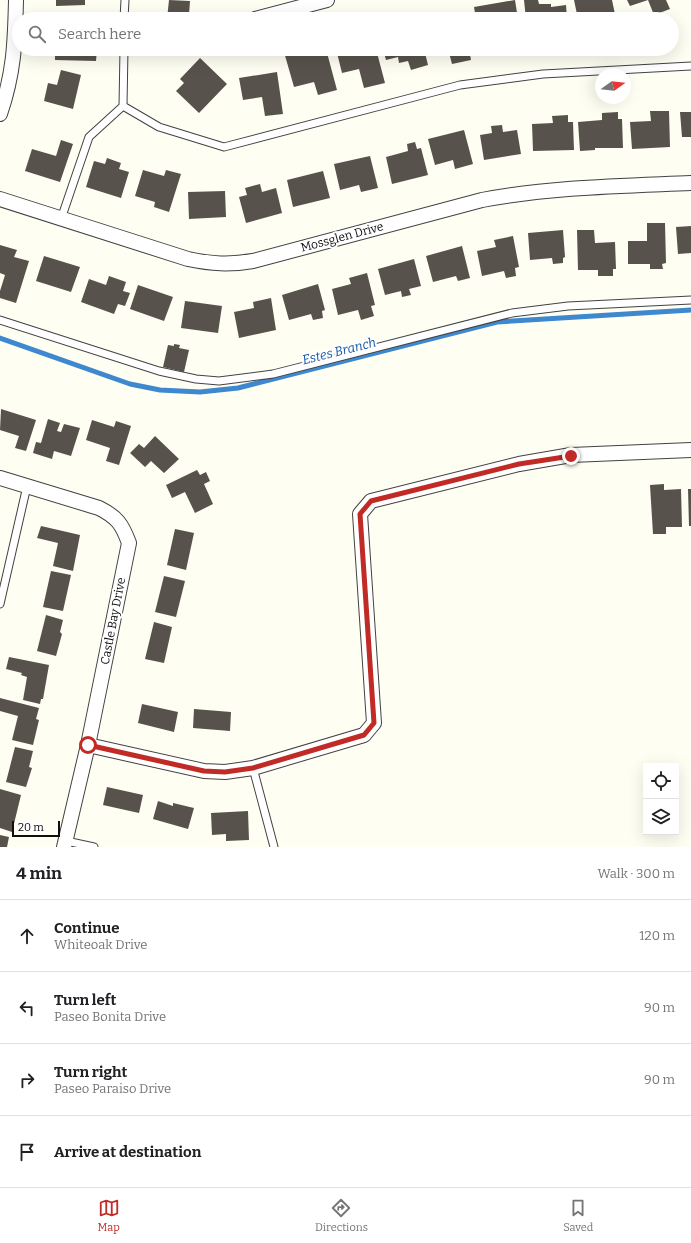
<!DOCTYPE html>
<html lang="en">
<head>
<meta charset="utf-8">
<style>
	:root { --surface:#fff; --page:#f2f2f2; --text:#202124; --muted:#757577; --line:#e0e0e0; --accent:#c12b26 }
	body { margin:0; font-family:Bitter,serif; background:var(--page); color:var(--text) }
	.controls { position:absolute; right:12px; bottom:12px; display:grid; overflow:hidden; border-radius:0px; box-shadow:0 4px 16px #0002 }
	.controls button { width:36px; height:36px; display:grid; place-items:center; padding:0; border:0; border-bottom:1px solid var(--line); background:var(--surface); color:var(--text); font:20px sans-serif }
	.compass { position:absolute; left:595px; top:68px; width:36px; height:36px; border-radius:50%; background:var(--surface); box-shadow:0 4px 16px #0002; rotate:75deg }
	.scale { position:absolute; left:12px; bottom:10px; width:48px; box-sizing:border-box; padding-left:4px; border:2px solid #0f0f0f; border-top:0; font-size:11px; line-height:14px; white-space:nowrap; color:#0f0f0f; -webkit-text-stroke:3px #fff; paint-order:stroke }
	.stop { position:absolute; width:12px; height:12px; margin:-9px; border:3px solid #c12b26; border-radius:50%; background:#fff }
	.stop.end { background:#c12b26; border-color:#fff; box-shadow:0 1px 4px #0008 }
	.list { margin:0; padding:0; list-style:none }
	h2 { display:flex; justify-content:space-between; align-items:center; height:52px; margin:0; padding:0 16px; font-size:17px }
	h2 small { font-size:13px; font-weight:400; color:var(--muted) }
	.list li { display:grid; grid-template-columns:26px 1fr auto; gap:12px; align-items:center; box-sizing:border-box; height:72px; padding:0 16px; border-top:1px solid var(--line) }
	.list b { display:block; font-size:15px; white-space:nowrap }
	.list p { margin:0; font-size:13px; white-space:nowrap; color:var(--muted) }
	.list em { font-size:13px; font-style:normal; color:var(--muted) }
	.icon { flex:none; width:22px; height:22px; fill:none; stroke:currentColor; stroke-width:2; stroke-linecap:round; stroke-linejoin:round }
	.map { position:relative; flex:none; width:691px; height:847px; overflow:hidden }
	.search { position:absolute; background:var(--surface); box-shadow:0 4px 16px #0002; left:12px; right:12px; top:12px; height:44px; display:flex; align-items:center; gap:10px; box-sizing:border-box; padding:0 14px; border-radius:22px; color:var(--muted); font-size:15px }
	.sheet { height:340px; background:var(--surface) }
	nav { display:flex; justify-content:space-around; align-items:center; box-sizing:border-box; height:56px; border-top:1px solid var(--line); background:var(--surface); font-size:11px; color:var(--muted) }
	nav a { display:grid; justify-items:center; gap:2px }
	nav .on { color:var(--accent) }
	.map>svg:first-child { display:block }
</style>
</head>
<body>
<div class="map">
<svg width="691" height="847" viewBox="0 0 691 847">
	<rect width="100%" height="100%" fill="#fffef2"/>
	<g fill="none" stroke-linecap="round" stroke-linejoin="round">
		<path stroke="#3d88ce" stroke-width="5" d="M0,338L130,384L160,390L200,392L238,388L497,322L691,310"/>
	</g>
	<path fill="#58524c" d="M56,0H85V5L56,6Z
		M169,0L190,1L189,15L198,16V19H167Z
		M515,0L518,19H476L474,7Z
		M524,0H538L539,4H551V7L566,5L567,19H526Z
		M574,0H612L616,19H578Z
		M627,0H666L670,9L654,15L648,0L630,6Z
		M447,13L448,18L461,15L462,19H424V18Z
		M55,49H97L96,61L55,60Z
		M294,49H326L337,90L318,95L314,82L294,87L284,52Z
		M336,49H376L385,83L364,88L359,69L342,73Z
		M383,49H424L428,65L411,70L408,61L399,63L398,57L386,60Z
		M431,49H448V50L432,53Z
		M448,49H469L471,60L452,64Z
		M200,58L227,84L199,113L176,91L184,83L180,79Z
		M61,70L81,75L73,109L44,101L48,83L57,85Z
		M277,72L283,114L265,116L262,97L243,100L239,78Z
		M650,111H669L670,147L632,149L630,122L651,121Z
		M618,112V119H622L623,148H595V150L580,151L578,122L602,120V113Z
		M680,112H691V137H682Z
		M568,115V122H573L574,150L533,151L532,124L553,123L552,116Z
		M502,125L503,132L517,130L521,154L484,160L480,135L492,133L491,126Z
		M464,130L473,164L455,169L453,160L435,165L428,139Z
		M61,140L73,144L60,182L25,171L32,149L56,156Z
		M415,142L417,149L421,148L428,175L392,184L386,157L408,151L407,144Z
		M370,156L378,188L361,192L359,185L340,190L334,164Z
		M107,158L121,163L119,169L129,172L121,198L86,187L94,161L105,164Z
		M143,170L164,176L166,170L181,174L169,212L154,207L155,202L135,196Z
		M323,171L330,198L293,207L287,180Z
		M260,184L262,192L276,188L282,213L246,223L239,197L247,195L245,188Z
		M225,191L226,217L189,219L188,192Z
		M647,223H665L666,263L662,264L663,269H650V264H628V241H647Z
		M691,226V253L678,254L676,227Z
		M563,230L565,257L563,258V263L553,264L552,258L530,260L528,233Z
		M577,230H594L595,243L615,242L616,269H613V276H598V270H578Z
		M513,236L519,267L515,268L516,276L506,278L504,271L482,276L477,251L496,247L494,240Z
		M0,245L17,250L14,257L29,261L16,303L0,298V291L5,275L0,273Z
		M462,246L470,278L458,281L456,276L433,282L426,256Z
		M44,256L80,267L71,292L36,281Z
		M414,259L421,286L409,289L411,295L402,297L401,291L385,295L378,269Z
		M367,273L375,305L371,306L374,316L361,320L358,310L338,315L332,289L351,284L349,278Z
		M109,276L126,282L123,291L130,293L125,306L118,304L114,314L81,302L89,279L106,285Z
		M318,284L325,310L322,311L323,318L313,320L311,314L289,320L282,295Z
		M138,285L173,297L164,321L130,309Z
		M271,298L276,330L239,338L234,312L254,308L253,302Z
		M185,301L222,306L218,333L181,328Z
		M174,344L180,345L179,348L189,350L184,372L163,367L168,345L174,346Z
		M1,409L36,420L26,451L15,448L19,436L0,430Z
		M48,419L60,423L57,431L61,432L64,424L80,428L71,456L54,451L52,459L33,453L36,442L41,443Z
		M92,420L114,427L116,421L131,426L119,465L106,461L110,448L86,440Z
		M155,436L179,459L164,473L151,461L145,467L130,453L139,444L144,448Z
		M197,470L200,475L206,472L210,481L204,484L213,504L195,513L185,492L172,498L166,485Z
		M664,484V490L681,489L682,527H666V534H653L650,485Z
		M688,489H691V526H689Z
		M41,526L80,535L73,571L53,566L58,543L37,538Z
		M175,529L194,533L186,570L167,565Z
		M51,571L71,575L63,611L43,607Z
		M164,576L185,581L176,617L155,612Z
		M46,615L63,620L60,632L62,634L56,656L37,651Z
		M154,622L172,627L164,663L145,659Z
		M9,657L49,665L43,699H41L40,704L23,700L27,677L21,675L22,673L6,669Z
		M0,698L39,708L36,719L39,720L33,745L12,740L18,716L0,711Z
		M142,704L178,712L174,732L138,723Z
		M194,709L231,712L230,731L193,728Z
		M15,747L33,751L29,767L32,768L26,787L6,782Z
		M107,787L143,795L139,813L103,805Z
		M0,789L21,795L12,832L0,828Z
		M158,801L173,806V803L194,808L188,829L153,819Z
		M248,811L249,840L226,841V834L212,835L211,813Z
		M0,835L9,837L7,847H0Z"/>
	<g fill="none" stroke-linecap="round" stroke-linejoin="round">
		<defs>
			<path id="lane" d="M124,19L125,0
				M123,106L124,49
				M61,219L89,137L123,106L159,127L224,147L460,85L543,74L691,66
				M0,320L159,371L196,379L219,381L273,374L512,313L568,306L691,300
				M0,604L27,486
				M253,768L274,847
				M66,841L94,847"/>
			<path id="street" d="M255,19L327,0
				M0,114C14,73 15,43 16,0
				M0,199L188,259C212,264 229,265 253,261L482,200C551,187 621,186 691,183
				M0,478L99,508C117,517 122,524 129,543L88,745L64,847
				M88,745L204,771L225,772L253,768L364,735L374,723L360,514L371,501L519,464L571,455L691,450"/>
		</defs>
		<use href="#lane" stroke="#424242" stroke-width="9"/>
		<use href="#street" stroke="#424242" stroke-width="16"/>
		<use href="#lane" stroke="#fff" stroke-width="7"/>
		<use href="#street" stroke="#fff" stroke-width="14"/>
	</g>
	<g fill="none" stroke-linecap="round" stroke-linejoin="round">
		<path stroke="#c12b26" stroke-width="5" d="M88,745L204,771L225,772L253,768L364,735L374,723L360,514L371,501L519,464L571,456"/>
	</g>
	<g text-anchor="middle" dominant-baseline="central" stroke-width="4" stroke-linejoin="round" paint-order="stroke">
		<g font-size="12" fill="#0f0f0f" stroke="#fff">
			<text transform="translate(342 237) rotate(-15)">Mossglen Drive</text>
			<text transform="translate(113 621) rotate(-79)">Castle Bay Drive</text>
		</g>
		<g font-size="13" font-style="italic" fill="#175aa3" stroke="#fff">
			<text transform="translate(339 351) rotate(-14)">Estes Branch</text>
		</g>
	</g>
</svg>
<div class="controls">
<button><svg class="icon" aria-label="locate" viewBox="0 0 24 24"><circle cx="12" cy="12" r="6"/><path d="M12 2v4M12 18v4M2 12h4M18 12h4"/></svg></button>
<button><svg class="icon" aria-label="layers" viewBox="0 0 24 24"><path d="M12 4l9 5-9 5-9-5zM3 14l9 5 9-5"/></svg></button>
</div>
<svg class="compass" viewBox="-18 -18 36 36"><path d="M0-13l5 13h-10z" fill="#e53935"/><path d="M0 13l5-13h-10z" fill="#757577"/></svg>
<div class="scale">20 m</div>
<div class="stop" style="left:88px;top:745px"></div>
<div class="stop end" style="left:571px;top:456px"></div>
<div class="search"><svg class="icon" aria-label="search" viewBox="0 0 24 24"><circle cx="10" cy="10" r="6"/><path d="M15 15l6 6"/></svg>Search here</div>
</div>
<section class="sheet">
<h2>4 min<small>Walk · 300 m</small></h2>
<ul class="list">
<li><svg class="icon" aria-label="ahead" viewBox="0 0 24 24"><path d="M12 20V5M6 11l6-6 6 6"/></svg><div><b>Continue</b><p>Whiteoak Drive</p></div><em>120 m</em></li>
<li><svg class="icon" aria-label="left" viewBox="0 0 24 24"><path d="M17 20v-9H6M10 6l-5 5 5 5"/></svg><div><b>Turn left</b><p>Paseo Bonita Drive</p></div><em>90 m</em></li>
<li><svg class="icon" aria-label="right" viewBox="0 0 24 24"><path d="M7 20v-9h11M14 6l5 5-5 5"/></svg><div><b>Turn right</b><p>Paseo Paraiso Drive</p></div><em>90 m</em></li>
<li><svg class="icon" aria-label="arrive" viewBox="0 0 24 24"><path d="M6 21V4h12l-3 4 3 4H6"/></svg><div><b>Arrive at destination</b></div></li>
</ul>
</section>
<nav>
<a class="on"><svg class="icon" aria-label="map" viewBox="0 0 24 24"><path d="M3 6l6-2 6 2 6-2v14l-6 2-6-2-6 2zM9 4v14M15 6v14"/></svg>Map</a>
<a><svg class="icon" aria-label="directions" viewBox="0 0 24 24"><path d="M12 3l9 9-9 9-9-9zM9 14v-3h6M13 9l2 2-2 2"/></svg>Directions</a>
<a><svg class="icon" aria-label="saved" viewBox="0 0 24 24"><path d="M7 4h10v16l-5-4-5 4z"/></svg>Saved</a>
</nav>
</body>
</html>
